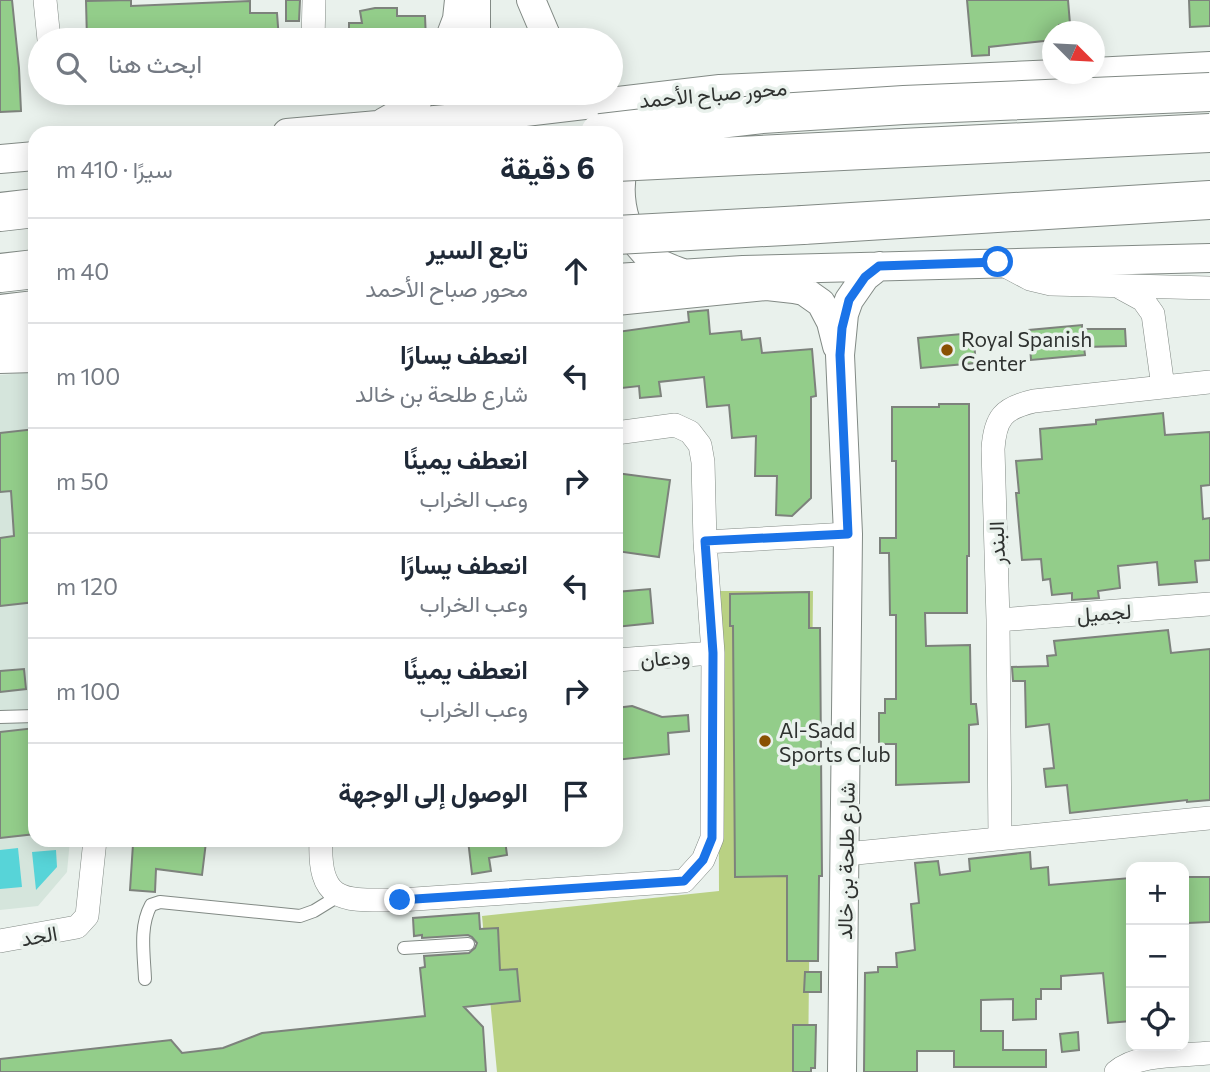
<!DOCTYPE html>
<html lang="ar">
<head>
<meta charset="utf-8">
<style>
	:root { --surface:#fff; --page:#f6f6f7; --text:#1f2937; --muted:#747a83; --line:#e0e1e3 }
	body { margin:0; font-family:Commissioner,Vazirmatn,sans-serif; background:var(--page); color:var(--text); direction:rtl }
	.controls { position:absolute; right:21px; bottom:21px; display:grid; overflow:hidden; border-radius:14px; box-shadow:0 4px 18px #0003 }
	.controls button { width:63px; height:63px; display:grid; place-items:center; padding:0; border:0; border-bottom:2px solid var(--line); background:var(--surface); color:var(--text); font:35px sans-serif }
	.compass { position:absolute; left:1042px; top:21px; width:63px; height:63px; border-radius:50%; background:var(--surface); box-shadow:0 4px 18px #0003; rotate:114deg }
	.stop { position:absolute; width:21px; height:21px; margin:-16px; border:5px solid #1a73e8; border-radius:50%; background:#fff }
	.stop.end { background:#1a73e8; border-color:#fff; box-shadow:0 2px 7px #0008 }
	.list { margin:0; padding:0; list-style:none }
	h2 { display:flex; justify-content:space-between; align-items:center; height:91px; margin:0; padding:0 28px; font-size:30px }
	h2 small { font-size:23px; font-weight:400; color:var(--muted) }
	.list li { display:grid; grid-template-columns:46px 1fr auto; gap:21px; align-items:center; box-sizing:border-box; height:105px; padding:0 28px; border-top:2px solid var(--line) }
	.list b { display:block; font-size:26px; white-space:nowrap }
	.list p { margin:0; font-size:23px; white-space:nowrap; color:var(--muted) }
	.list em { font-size:23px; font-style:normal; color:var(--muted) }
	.icon { flex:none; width:38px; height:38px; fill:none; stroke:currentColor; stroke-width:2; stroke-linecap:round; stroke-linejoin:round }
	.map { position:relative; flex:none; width:1210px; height:1072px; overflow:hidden; direction:ltr }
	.search { position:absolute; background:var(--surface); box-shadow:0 4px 18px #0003; left:28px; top:28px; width:595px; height:77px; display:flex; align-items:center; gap:18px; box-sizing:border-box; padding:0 24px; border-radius:38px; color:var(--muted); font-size:26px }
	.panel { position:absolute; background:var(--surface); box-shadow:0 4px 18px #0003; left:28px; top:126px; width:595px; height:721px; border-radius:21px; direction:rtl }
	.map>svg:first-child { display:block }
</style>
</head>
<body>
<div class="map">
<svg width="1210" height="1072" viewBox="0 0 1210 1072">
	<rect width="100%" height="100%" fill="#e9f1ec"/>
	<path fill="#d5e5dc" d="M35,372V840H70L67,872L38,906L0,910V375Z"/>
	<path fill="#b9d183" d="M718,591H813L808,1072H497L482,916L719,891Z"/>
	<path fill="#57d4d8" d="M18,848L22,887L0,889V850Z
		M56,850L57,867L36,890L32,852Z"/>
	<path fill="#93cd8a" stroke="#7d827c" stroke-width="2" d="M0,0H12L19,68L21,111L0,112Z
		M131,0V6L250,1V13H277L279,40H87L86,1Z
		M286,0H300L299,21H286Z
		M967,0H1068L1070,24L1059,25V32H1053V40L989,47V55L972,56Z
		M1189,0H1210V26L1190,27Z
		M375,8H397V16H425L426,40H408L407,38L349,40V23H362L360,11Z
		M708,310L710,334L741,331L742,340L760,338L762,353L812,349L816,396L811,397V498L792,516L776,515L777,476H755L756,436L732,438L729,405L707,407L704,377L659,382L661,396L640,398L639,386L622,388L617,332L689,322L688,312Z
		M1082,325V329H1125L1126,346L1084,347L1085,355L1031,360L1029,330Z
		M973,333L976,363L921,368L918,338Z
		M939,404H969V556H967V613H925L926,646L970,645L971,704H976L978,724L969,725V782L896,785V744H879V713H885V699H896V615H890L889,553H880V538H896V461H892V407H939Z
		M1163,413L1165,435L1210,432V485L1201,486L1203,519L1210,518V560L1195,561L1197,582L1159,585L1157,562L1118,566L1120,588L1098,591L1099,598L1072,600V593L1052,595L1050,579L1043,580L1041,559L1022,560L1016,493H1019L1016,461L1042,459L1040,429L1096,424V420Z
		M35,429V602L0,606V538L14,536L11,491L0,492V433Z
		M616,473L670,480L659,557L616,551Z
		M650,589L653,623L616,627V592Z
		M809,592V628H820L822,876H819L818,961H787V876L735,877L733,626H730V594Z
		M1168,630L1171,653L1210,649V800L1187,802V800L1070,813L1067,785L1046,787L1044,769L1054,768L1049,724L1026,727L1025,681H1013L1012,667L1048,666L1047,656L1056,655L1054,641Z
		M24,669L26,689L0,692V671Z
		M632,706L662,717L688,715L689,731L668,733L669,754L616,760V708Z
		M35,728V834L0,838V732Z
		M156,840L206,842L202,875L156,869L155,892L130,890L133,844L155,846Z
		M468,840H505L507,855L489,858L491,871L472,874Z
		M1030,852L1031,869L1048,867L1049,885L1130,878L1131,1021L1108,1023L1103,973L1061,976V989H1041V999H1036V1019L1013,1020V999L981,1000V1031H1003V1050H1046V1067H954V1051H917V1072H864L865,973L878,972V967H897L896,953L915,950L911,904L919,903L915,863L938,861L940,875L970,871L969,859Z
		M1188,877H1210V922L1188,923Z
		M479,913L480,929L498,928L500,970L517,969L520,1001L464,1007L483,1027L486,1072H0V1059L171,1040L182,1053L223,1048L262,1033L425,1016L420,968L425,967L424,956L469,953L475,948L477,943L472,937L468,935L422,938V935L414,936L413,918Z
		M805,972H821V992H804Z
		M793,1025H816L815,1068H811V1072H793Z
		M1078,1032L1079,1050L1062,1052L1060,1034Z"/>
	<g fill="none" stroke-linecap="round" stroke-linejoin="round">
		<defs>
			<path id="service" d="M0,717L35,716
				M404,948L468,944
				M145,979C144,954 139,927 151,905L160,902L300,916L314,911L340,895"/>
			<path id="minor" d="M45,0L49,40
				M313,40L314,0
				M998,262L1030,279L1051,284L1210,288
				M1121,288L1143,300L1153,314L1163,387
				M705,542L848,534
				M998,620L1210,604
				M616,660L713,653
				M1000,839L998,620L993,449C995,418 1003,408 1034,401L1210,382
				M321,840C318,906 346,900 400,900L684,881L703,860L712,838L713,653L705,542L703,462L700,445L690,432L675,425L616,433
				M846,854L1210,818
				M0,941L77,927L87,916L95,840
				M1116,1072C1137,1053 1182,1056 1210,1053"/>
			<path id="tertiary" d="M476,0V40
				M531,0L548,40
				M449,40L457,19L459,0
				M1094,72L1210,66
				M384,122L407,109L423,93
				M287,133L525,112L720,89L1057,74
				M631,145C613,183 618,231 652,259C660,265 672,269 682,273
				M0,159L35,156
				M616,278L743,270L1210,258
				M616,301L767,286L794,289L804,291L821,303L831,322L837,346
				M0,339L35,336
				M0,359L35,358
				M842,1072L848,534L840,355L844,314L849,300L865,277L879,266"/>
			<path id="trunk" d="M0,212L35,208
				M803,225L1210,200
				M0,273L35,269
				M0,314L35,310"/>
		</defs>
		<use href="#service" stroke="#828a85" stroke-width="14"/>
		<use href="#minor" stroke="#828a85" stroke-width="24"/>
		<use href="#tertiary" stroke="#828a85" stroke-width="30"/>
		<use href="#trunk" stroke="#828a85" stroke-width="40"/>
		<use href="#service" stroke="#fff" stroke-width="12"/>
		<use href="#minor" stroke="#fff" stroke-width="23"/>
		<use href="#tertiary" stroke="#fff" stroke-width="28"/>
		<use href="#trunk" stroke="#fff" stroke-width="38"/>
		<defs>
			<path id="trunk-bridge" d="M600,133L762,114L904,105L1210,92
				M616,162L1210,133
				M616,235L803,225"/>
		</defs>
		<use href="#trunk-bridge" stroke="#828a85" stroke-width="40" stroke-linecap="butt"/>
		<use href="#trunk-bridge" stroke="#fff" stroke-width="38"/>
	</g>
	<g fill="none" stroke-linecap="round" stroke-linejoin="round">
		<path stroke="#1a73e8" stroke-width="9" d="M400,900L684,881L703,860L712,838L713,653L705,541L848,534L840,355L842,328L849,300L865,277L879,266L998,262"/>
	</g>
	<g fill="#895103" stroke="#e9f1ec" stroke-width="2.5">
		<circle cx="947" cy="350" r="7"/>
		<circle cx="765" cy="741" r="7"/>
	</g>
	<g text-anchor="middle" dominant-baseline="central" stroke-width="7" stroke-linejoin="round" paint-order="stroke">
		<g font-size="21" fill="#2f3230" stroke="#e9f1ec">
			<text transform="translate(713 93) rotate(-5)">محور صباح الأحمد</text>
			<text transform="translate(996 543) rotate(-92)">البندر</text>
			<text transform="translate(1104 612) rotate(-4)">لجميل</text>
			<text transform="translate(665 657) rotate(-4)">ودعان</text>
			<text transform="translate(845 861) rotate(-89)">شارع طلحة بن خالد</text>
			<text transform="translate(39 935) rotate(-10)">الحد</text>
		</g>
		<g font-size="21" fill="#2f3230" stroke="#e9f1ec" text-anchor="start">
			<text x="961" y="338">Royal Spanish<tspan x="961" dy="24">Center</tspan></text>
			<text x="779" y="729">Al-Sadd<tspan x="779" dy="24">Sports Club</tspan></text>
		</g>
	</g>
</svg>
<div class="controls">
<button>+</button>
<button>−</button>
<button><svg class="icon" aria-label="locate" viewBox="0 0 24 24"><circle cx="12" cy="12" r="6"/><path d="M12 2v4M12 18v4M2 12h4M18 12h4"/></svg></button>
</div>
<svg class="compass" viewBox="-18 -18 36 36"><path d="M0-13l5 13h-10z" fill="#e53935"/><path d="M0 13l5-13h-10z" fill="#747a83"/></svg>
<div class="stop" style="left:998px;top:262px"></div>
<div class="stop end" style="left:400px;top:900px"></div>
<div class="search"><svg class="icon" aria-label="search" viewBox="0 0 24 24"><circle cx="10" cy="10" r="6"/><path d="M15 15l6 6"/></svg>ابحث هنا</div>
<section class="panel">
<h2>6 دقيقة<small>سيرًا · 410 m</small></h2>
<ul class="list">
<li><svg class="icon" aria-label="ahead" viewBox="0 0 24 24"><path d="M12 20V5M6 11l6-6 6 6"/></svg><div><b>تابع السير</b><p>محور صباح الأحمد</p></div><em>40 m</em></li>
<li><svg class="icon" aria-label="left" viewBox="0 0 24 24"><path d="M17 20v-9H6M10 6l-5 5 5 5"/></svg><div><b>انعطف يسارًا</b><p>شارع طلحة بن خالد</p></div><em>100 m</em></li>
<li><svg class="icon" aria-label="right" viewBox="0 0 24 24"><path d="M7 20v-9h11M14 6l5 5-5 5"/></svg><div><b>انعطف يمينًا</b><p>وعب الخراب</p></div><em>50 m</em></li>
<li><svg class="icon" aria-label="left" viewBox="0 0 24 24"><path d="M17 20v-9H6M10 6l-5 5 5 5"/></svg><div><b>انعطف يسارًا</b><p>وعب الخراب</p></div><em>120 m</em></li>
<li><svg class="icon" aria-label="right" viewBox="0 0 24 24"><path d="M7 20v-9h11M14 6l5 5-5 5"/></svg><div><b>انعطف يمينًا</b><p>وعب الخراب</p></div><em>100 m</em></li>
<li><svg class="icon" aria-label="arrive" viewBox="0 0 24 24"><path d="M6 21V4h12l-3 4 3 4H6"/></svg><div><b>الوصول إلى الوجهة</b></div></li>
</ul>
</section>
</div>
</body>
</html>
